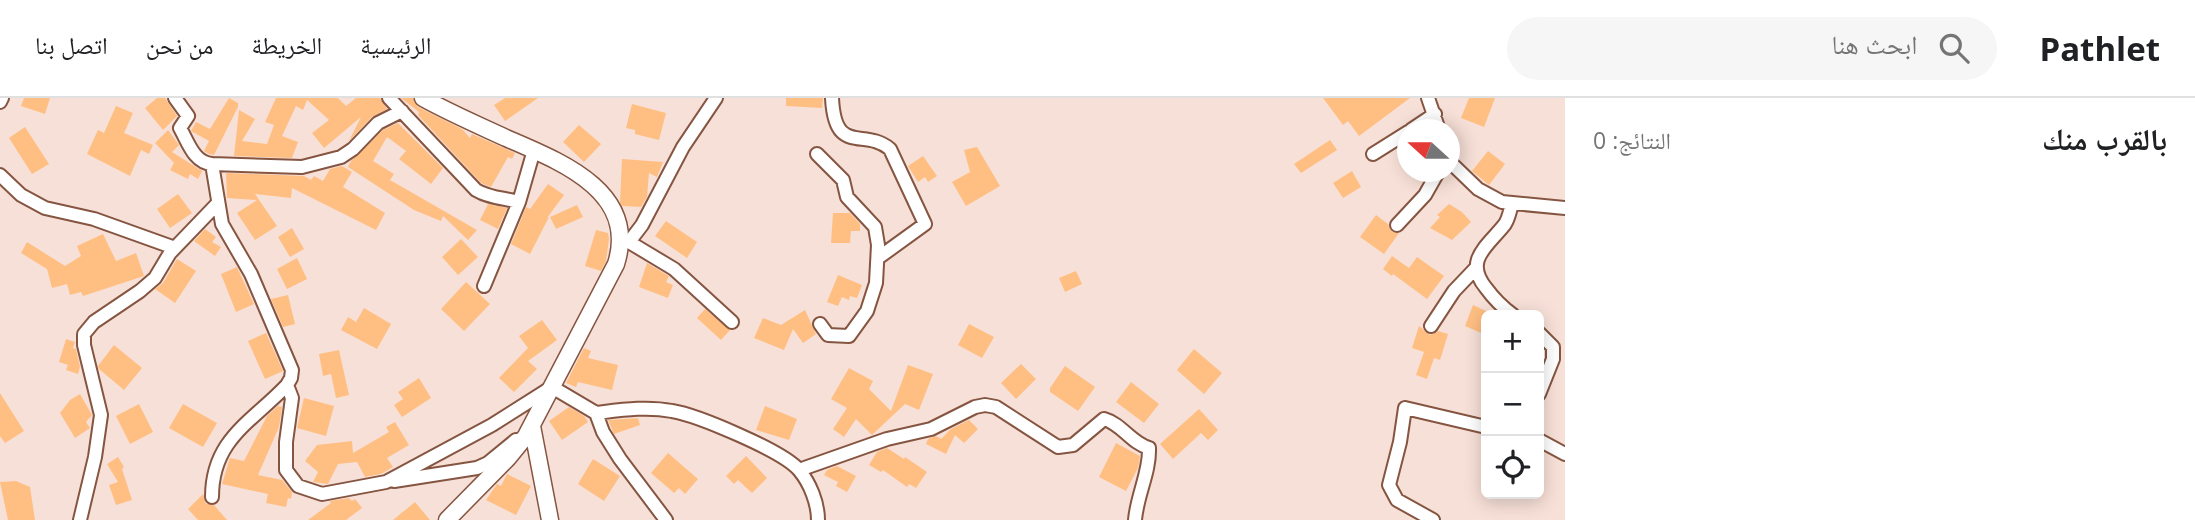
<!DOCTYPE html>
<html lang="ar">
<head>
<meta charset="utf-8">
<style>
	:root { --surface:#fff; --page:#f6f6f6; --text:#202124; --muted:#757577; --line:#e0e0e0 }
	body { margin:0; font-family:"Open Sans","Noto Naskh Arabic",sans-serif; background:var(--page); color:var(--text); direction:rtl }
	.controls { position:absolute; right:21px; bottom:21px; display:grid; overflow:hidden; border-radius:10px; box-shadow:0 4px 18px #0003 }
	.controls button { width:63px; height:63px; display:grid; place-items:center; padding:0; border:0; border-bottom:2px solid var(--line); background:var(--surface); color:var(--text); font:35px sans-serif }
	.compass { position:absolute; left:1397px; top:21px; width:63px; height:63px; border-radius:50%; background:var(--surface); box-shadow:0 4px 18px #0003; rotate:291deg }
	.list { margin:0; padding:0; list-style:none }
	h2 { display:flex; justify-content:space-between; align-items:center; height:91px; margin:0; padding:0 28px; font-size:30px }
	h2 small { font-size:23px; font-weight:400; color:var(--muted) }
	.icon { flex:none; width:38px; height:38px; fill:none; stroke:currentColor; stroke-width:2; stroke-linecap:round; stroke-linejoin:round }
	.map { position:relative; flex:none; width:1565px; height:422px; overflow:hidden; direction:ltr }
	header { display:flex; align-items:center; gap:42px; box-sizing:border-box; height:98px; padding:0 35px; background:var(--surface); border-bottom:2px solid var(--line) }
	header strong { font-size:33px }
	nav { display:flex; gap:38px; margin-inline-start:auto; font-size:24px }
	.search { width:490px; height:63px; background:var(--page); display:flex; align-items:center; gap:18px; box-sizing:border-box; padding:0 24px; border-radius:38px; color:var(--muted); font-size:26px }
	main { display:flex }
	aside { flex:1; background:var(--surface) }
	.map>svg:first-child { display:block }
</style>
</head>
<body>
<header>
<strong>Pathlet</strong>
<div class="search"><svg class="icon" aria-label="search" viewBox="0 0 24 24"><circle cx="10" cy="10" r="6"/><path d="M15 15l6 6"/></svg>ابحث هنا</div>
<nav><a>الرئيسية</a><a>الخريطة</a><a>من نحن</a><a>اتصل بنا</a></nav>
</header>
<main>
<aside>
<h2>بالقرب منك<small>النتائج: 0</small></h2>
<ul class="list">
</ul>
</aside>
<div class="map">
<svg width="1565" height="422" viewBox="0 0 1565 422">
	<rect width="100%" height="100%" fill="#f7e0d7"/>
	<path fill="#ffbf83" d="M24,0H50L45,16L21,8Z
		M157,0H165L177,18L163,32L145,10Z
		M229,0L238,5V9L214,57L209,56L204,53L209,43L191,33L196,24L210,31Z
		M276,0H338L346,8L356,0H380L387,11L372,19L349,43L361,19L324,50L312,35L329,22L307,2L303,12L296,8L282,38L298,44L292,60L234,58L239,12L255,21L242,43L267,46L274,27L265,24Z
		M401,0H413L418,9L462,31L470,40L472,36L515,55L512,61L508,59L491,89L481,85L418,17L419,14Z
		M505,0H538L505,23L494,7Z
		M786,0H823L822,10L786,8Z
		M1323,0H1410L1359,38L1348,23L1343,27Z
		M1469,0H1495L1484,29L1461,20Z
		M632,6L666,15L659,42L635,36V32L626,30Z
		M116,8L133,15L124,35L153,47L149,56L141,52L130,78L87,56L98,32L104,35Z
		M398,25L443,70L431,86L399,61L406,53L387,39L373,63L394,76L390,82L477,132L468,142L443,118L441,123L414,112L348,69L351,63L383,32Z
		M579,27L601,46L584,64L563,44Z
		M25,29L49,66L32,76L9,40Z
		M168,32L179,47L172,54L202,73L198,81L190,76L188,81L170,72L174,65L155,45Z
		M1330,42L1337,52L1301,75L1294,66Z
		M977,49L1000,88L966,108L952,84L970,74L964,52Z
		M1488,53L1505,66L1489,87L1472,73Z
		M923,58L937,78L928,84L925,79L918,84L908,68Z
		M622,61L663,64L657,79L649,75L647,99L641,109L622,108L620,105Z
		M342,68L352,74L343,89L385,115L376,132L292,90L291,100L255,96L277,128L255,142L237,115L257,102L227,100L226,75L304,78L311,82L314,78L323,83L330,71Z
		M1352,73L1361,89L1343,100L1333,85Z
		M548,86L564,97L547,120L549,119L530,156L511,146L526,109L530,111Z
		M178,96L192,115L170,130L157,111Z
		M488,106L507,110L498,131L480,122Z
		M1449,106L1462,114L1471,124L1452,142L1430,130L1440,119L1437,117Z
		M577,107L583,119L556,131L550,119Z
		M833,115H850L860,126V133H851L850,145H831Z
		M1376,117L1388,126L1392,134L1399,135L1384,156L1360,139Z
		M666,123L697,144L687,160L655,138Z
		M292,130L304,151L290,159L278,139Z
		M205,131L216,139L212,144L221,149L215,158L194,143Z
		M596,132L608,135L609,141L606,163L601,173L585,168Z
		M103,136L116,163L136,155L144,178L83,198L81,194L70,197L67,186L52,190L47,171L21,155L27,144L65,168L81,158L77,148Z
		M461,141L478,159L458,177L442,159Z
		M1392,158L1409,170L1417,159L1444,178L1427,201L1393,176L1392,178L1383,171Z
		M297,160L307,181L287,191L277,171Z
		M177,161L196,173L175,205L155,191L163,185Z
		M647,165L669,178L666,184L673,187L668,200L639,189Z
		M237,169L254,206L236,214L221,176Z
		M1076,173L1082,186L1065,194L1059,180Z
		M838,177L862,187L857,200L850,198L849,202L842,199L838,208L827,204Z
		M466,184L490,206L464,233L441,211Z
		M288,197L295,226L283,229L271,201Z
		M1473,207L1486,213V237L1465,228Z
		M364,210L391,226L377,251L341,232L348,219L356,224Z
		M705,211L730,232L721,242L697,220Z
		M805,212L816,236L803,245L793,231L784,252L754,240L763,220L781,227Z
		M542,222L557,242L528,263L537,271L514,294L499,280L528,250L519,238Z
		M969,226L994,239L982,260L958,247Z
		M1419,228L1430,237L1438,233L1448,236L1440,262L1434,260L1427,281L1416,277L1424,254L1412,250Z
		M266,235L283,273L265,281L248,243Z
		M66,241L75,244L73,250L76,251L80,269L78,276L66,272L68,267L59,264Z
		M114,247L142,270L124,292L99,271L98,268Z
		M584,250L591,253L588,260L618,267L612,292L578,284L576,289L566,285Z
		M1194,251L1222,275L1204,296L1177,272Z
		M339,252L349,297L336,300L331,276L323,278L319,256Z
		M1021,266L1036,281L1016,301L1001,285Z
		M908,267L933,276L919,312L905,306L872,337L856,321L844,339L833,331L847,310L831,301L849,270L873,283L869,291L891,313Z
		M1065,268L1095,289L1078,313L1050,294V290Z
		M419,280L431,300L402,319L394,307L403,301L398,294Z
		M1131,284L1159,306L1144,325L1116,304Z
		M0,295L24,333L5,345L0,338Z
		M80,296L92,317L86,324L90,330L75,340L60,315L70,302Z
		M304,300L334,308L326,338L297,330Z
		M139,306L153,334L130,346L116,318Z
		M183,306L217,325L203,349L169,330Z
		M278,308L282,309L279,329L258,377L282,382L292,394L291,401L288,400L286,409L266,405L268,396L222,386L230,360L244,363L267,318Z
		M765,308L797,321L789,342L756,332Z
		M569,309L584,318L588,324L562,342L549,323Z
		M1199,311L1218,332L1208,342L1201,335L1173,361L1160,346Z
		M638,320L640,327L614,336L608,322Z
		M969,322L978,331L964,345L955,337L946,356L926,346L928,341L936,338L941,341L951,331Z
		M395,324L409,347L387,360L393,369L381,376L365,379L357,364L338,366L328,386L313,384L318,374L305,363L317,347L352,343L353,355L389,334L386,329Z
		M1116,345L1140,358L1138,370L1126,393L1099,379Z
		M887,350L904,361L905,359L927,374L916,390L909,386L907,389L883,372L881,374L869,367L877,354Z
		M668,355L698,381L685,396L679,390L674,395L651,375Z
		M746,358L767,380L752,395L738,382L734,386L726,378Z
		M118,359L124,369L122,371L132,402L116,407L109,387L118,384L107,366Z
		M593,361L620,378L604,403L578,386Z
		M837,368L856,378L847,394L836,388L838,384L824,377L827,372Z
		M507,376L531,388L516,417L486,402L497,386L501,388Z
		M16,383L30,389L35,422H8L0,384Z
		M203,396L206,406L214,407L227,422H198L188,411Z
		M349,400L352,403L355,401L362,410L346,422H308L331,405L330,403Z
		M415,404L430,422H393Z"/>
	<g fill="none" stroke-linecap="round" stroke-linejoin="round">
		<defs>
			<path id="minor" d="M175,0L188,18L180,30C188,44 194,65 212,66L222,126L251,176L292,272L291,280L287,287C252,324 212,341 212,399
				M389,0L476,92C489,100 504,100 519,104
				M832,0C835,59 864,29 890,51L925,126L878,160
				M1428,0L1439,32
				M0,4L2,0
				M1411,32L1435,16
				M817,56L843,82L847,99L875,129L878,147L876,185L867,213L849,238L828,237L820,226
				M1373,56L1408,34
				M1450,64L1478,91L1502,104L1565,110
				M212,66L302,69L341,59L353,51L378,25L402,13
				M0,77L21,97L45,110L94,121L175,150
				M1512,106C1510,112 1509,120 1505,126C1488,148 1463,162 1486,190C1494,201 1502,209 1513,217
				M1397,127L1425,97L1438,74
				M622,143L629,144L674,171L732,224
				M629,144L642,127L683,49L716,0
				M484,188L519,104L534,52
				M1431,228L1454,193L1475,171
				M1539,235L1553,249V261L1539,296
				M287,287L292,300L286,344V372L298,388L322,396L386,384L492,327L552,289L596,315L603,334L620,361L666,422
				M596,315C621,312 647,308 672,313C697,317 783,353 799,372C810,385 818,405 818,422
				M1539,342L1565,356
				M799,372L887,341L931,331L975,309L985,307L996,309L1058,349L1073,347L1104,321C1122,326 1131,345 1149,350C1150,374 1137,397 1135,422
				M394,383L477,370L488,365L516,342
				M80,422L95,359L101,317L84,247V236L94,224L140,193L155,180L170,155L218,105
				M1433,422L1397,402L1389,387L1400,344L1405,310L1486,329"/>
			<path id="tertiary" d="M423,0C450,15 478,27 506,40C559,63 639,93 616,166L526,338L508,360L447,422
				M532,328L550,422"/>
		</defs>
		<use href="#minor" stroke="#855541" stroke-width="16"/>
		<use href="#tertiary" stroke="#855541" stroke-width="19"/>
		<use href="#minor" stroke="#fff" stroke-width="12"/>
		<use href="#tertiary" stroke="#fff" stroke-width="16"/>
	</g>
</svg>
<div class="controls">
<button>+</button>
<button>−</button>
<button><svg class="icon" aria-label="locate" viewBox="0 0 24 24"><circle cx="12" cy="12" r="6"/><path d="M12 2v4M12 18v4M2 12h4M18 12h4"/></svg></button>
</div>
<svg class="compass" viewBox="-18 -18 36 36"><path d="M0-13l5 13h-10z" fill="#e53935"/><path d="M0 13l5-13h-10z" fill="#757577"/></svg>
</div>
</main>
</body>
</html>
